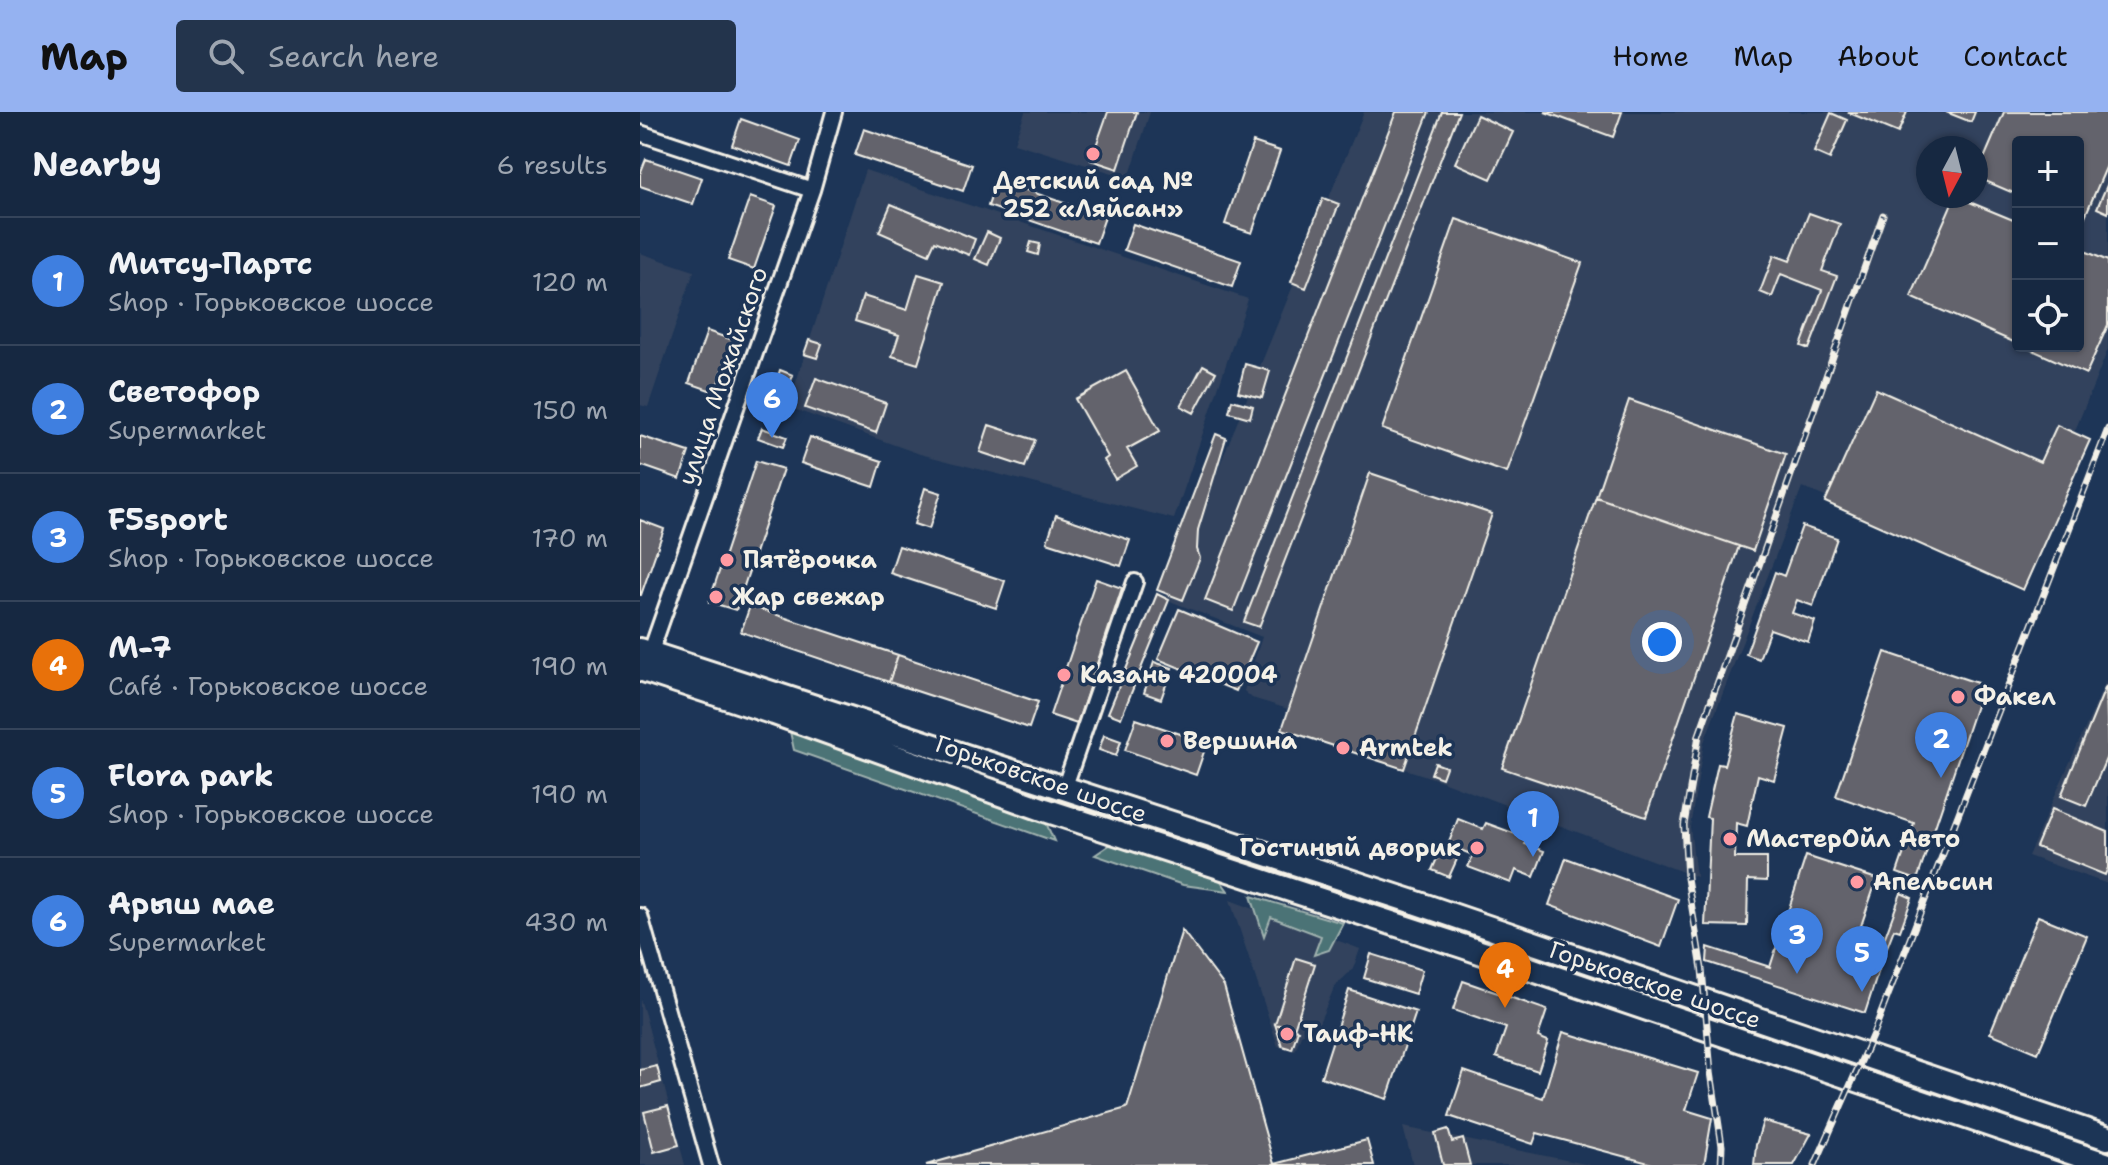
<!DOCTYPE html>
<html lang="en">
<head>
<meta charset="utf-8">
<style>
	:root { --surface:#162841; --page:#23344c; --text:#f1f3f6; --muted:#9ea6b1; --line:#35445a; --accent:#95b2f1 }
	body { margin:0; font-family:"Shantell Sans",sans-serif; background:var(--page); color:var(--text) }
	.controls { position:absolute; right:24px; top:24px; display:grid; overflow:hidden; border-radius:8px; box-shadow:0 2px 6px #0004 }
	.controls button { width:72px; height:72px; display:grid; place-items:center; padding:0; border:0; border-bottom:2px solid var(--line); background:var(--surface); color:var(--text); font:40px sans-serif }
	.compass { position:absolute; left:1276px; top:24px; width:72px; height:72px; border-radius:50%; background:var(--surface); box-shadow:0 2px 6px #0004; rotate:187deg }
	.you { position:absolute; left:1022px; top:530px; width:28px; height:28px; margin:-20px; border:6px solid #fff; border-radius:50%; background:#1a73e8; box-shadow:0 0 0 12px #1a73e833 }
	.badge { display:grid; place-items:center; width:52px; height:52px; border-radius:50%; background:var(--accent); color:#fff; font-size:26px; font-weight:700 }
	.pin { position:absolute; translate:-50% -66px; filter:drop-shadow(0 2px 4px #0008) }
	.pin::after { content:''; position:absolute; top:42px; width:28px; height:24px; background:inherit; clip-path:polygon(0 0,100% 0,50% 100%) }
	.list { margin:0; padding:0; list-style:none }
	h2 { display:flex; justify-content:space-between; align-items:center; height:104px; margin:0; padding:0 32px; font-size:34px }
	h2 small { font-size:26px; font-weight:400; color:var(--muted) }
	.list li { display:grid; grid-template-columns:52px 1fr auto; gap:24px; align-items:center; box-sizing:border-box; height:128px; padding:0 32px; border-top:2px solid var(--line) }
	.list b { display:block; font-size:30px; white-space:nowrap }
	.list p { margin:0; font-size:26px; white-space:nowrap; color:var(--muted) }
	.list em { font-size:26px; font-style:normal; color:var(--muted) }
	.icon { flex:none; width:44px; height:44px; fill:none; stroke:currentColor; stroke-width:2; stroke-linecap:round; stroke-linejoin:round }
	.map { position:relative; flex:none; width:1468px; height:1053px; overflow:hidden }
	header { display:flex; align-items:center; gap:48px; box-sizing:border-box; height:112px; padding:0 40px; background:var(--accent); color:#111 }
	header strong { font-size:38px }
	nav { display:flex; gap:44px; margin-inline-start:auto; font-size:28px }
	.search { width:560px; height:72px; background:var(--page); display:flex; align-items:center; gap:20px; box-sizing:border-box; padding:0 28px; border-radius:8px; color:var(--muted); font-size:30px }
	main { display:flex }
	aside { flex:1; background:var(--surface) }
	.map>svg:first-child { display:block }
</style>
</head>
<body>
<header>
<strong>Map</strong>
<div class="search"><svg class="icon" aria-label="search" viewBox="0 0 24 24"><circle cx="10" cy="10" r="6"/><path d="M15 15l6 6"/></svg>Search here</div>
<nav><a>Home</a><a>Map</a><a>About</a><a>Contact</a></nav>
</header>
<main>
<aside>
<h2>Nearby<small>6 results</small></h2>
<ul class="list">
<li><span class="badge" style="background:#3f7fe0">1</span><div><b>Митсу-Партс</b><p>Shop · Горьковское шоссе</p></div><em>120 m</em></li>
<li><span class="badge" style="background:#3f7fe0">2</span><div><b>Светофор</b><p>Supermarket</p></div><em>150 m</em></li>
<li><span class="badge" style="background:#3f7fe0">3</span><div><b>F5sport</b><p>Shop · Горьковское шоссе</p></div><em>170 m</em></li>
<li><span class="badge" style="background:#e8710a">4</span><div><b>М-7</b><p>Café · Горьковское шоссе</p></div><em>190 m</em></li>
<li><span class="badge" style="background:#3f7fe0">5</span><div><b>Flora park</b><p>Shop · Горьковское шоссе</p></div><em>190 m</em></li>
<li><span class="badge" style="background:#3f7fe0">6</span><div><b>Арыш мае</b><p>Supermarket</p></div><em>430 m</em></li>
</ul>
</aside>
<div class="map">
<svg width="1468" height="1053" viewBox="0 0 1468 1053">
	<rect width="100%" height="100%" fill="#1d3557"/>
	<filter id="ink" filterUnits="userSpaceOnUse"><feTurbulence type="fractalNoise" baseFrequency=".0125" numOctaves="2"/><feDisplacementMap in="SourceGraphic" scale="16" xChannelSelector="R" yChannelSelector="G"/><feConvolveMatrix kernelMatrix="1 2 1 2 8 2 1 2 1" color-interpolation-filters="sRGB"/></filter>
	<g filter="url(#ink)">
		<path fill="#32435d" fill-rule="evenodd" d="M385,0H510L489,66L374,31Z
			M724,0H1468V237L1375,467L1162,375L1064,630L1050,715L1056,765L802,669L642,617L648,597L612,586L604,579L622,525L525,487ZM1378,30H1438V234H1378ZM1288,36H1336V84H1288Z
			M225,58L608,187L534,407L280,342L148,295Z
			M0,141L54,159L8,295L0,293Z
			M1468,565V772L1388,744Z
			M590,788L720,837L713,857L695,874L678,913L661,923L655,939L638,934Z
			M0,887L5,903L45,1053H0Z
			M763,1015L950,1053H773Z"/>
		<path fill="#4c7376" stroke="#a0b2af" stroke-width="2" d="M149,615L251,651L261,659L404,706L414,729L154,638Z
			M471,732L578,765L588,779L543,773L455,743Z
			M611,784L703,811L689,838L674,843L681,824L631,805L624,824Z"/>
		<path fill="#63646c" stroke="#f4f1e8" stroke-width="2" d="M468,0H497L478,57L451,48Z
			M756,0H789L593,499L565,488Z
			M802,0H819L619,515L604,510Z
			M905,0H982L973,25Z
			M1207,0H1267L1258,21Z
			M1306,0H1335L1331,10Z
			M1364,0H1468V51L1442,111L1438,110V30H1378V83L1336,65Z
			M1191,1L1207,8L1190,47L1174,40Z
			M837,3L873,20L851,67L815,51Z
			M101,7L160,28L151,54L92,33Z
			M224,17L332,53L323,79L215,43Z
			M613,30L640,39L612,121L585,112Z
			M6,47L62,66L53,92L0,74V62Z
			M357,68L465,105L456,131L348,94Z
			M1468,71V101L1457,96Z
			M1315,84L1378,110V232L1271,185Z
			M110,85L136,94L114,157L88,148Z
			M683,86L699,92L666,176L651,170Z
			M251,92L335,127L329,143L295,129L289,142L239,120Z
			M1169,101L1200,112L1182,159L1197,164L1169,237L1161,234L1182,178L1141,162L1132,185L1120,180L1134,143L1150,149Z
			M816,107L942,151L867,361L742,317Z
			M493,112L601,149L592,175L484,138Z
			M347,120L360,126L349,153L335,147Z
			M391,130L400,132L398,143L388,140Z
			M1438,136L1468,149V213L1446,262L1383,234H1438Z
			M278,162L304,170L278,252L252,244L259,223L215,209L223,184L267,198Z
			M67,219L93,228L75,280L49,271Z
			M169,228L182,232L177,246L164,242Z
			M605,252L630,259L622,286L598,280Z
			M563,253L576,260L554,301L541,294Z
			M140,258L153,263L144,289L131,285Z
			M486,259L520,319L487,337L497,354L475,367L464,348L468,345L435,287Z
			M176,266L246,291L236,321L165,296Z
			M1236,277L1400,350L1417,313L1450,328L1383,478L1185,390Z
			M592,288L613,294L610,306L589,300Z
			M989,288L1146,342L1113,439L956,385Z
			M349,313L395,328L385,355L340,340Z
			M122,316L147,325L143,335L118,326Z
			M576,322L586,326L558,418L557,437L560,446L543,488L517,478Z
			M0,324L49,340L40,367L0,353Z
			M170,325L242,349L234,375L161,351Z
			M116,349L143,357L96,498L69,490Z
			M730,361L852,402L764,657L642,617Z
			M285,376L301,381L289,417L274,412Z
			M956,385L1099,434L1006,705L862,656Z
			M416,403L490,428L481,454L407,430Z
			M0,408L24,417L1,483H0Z
			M1162,414L1197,426L1173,494L1157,488L1152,501L1175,509L1168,530L1130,517L1119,547L1106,542L1135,460L1144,464Z
			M259,434L365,469L356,496L250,461Z
			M456,467L482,476L437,612L410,603Z
			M517,482L529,488L481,606L468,601Z
			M110,494L258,543L249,570L101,520Z
			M539,497L617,530L596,579L518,547Z
			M1245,540L1343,573L1277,768L1257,761L1274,711L1196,684Z
			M258,543L398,590L389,616L249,570Z
			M514,550L532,556L521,587L504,581Z
			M1466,574L1468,642L1446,694L1421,684Z
			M1098,602L1148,616L1134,668L1118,663L1107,714L1096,711L1095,746H1127V769L1108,768L1107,814L1065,813L1070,706L1066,705L1078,652L1084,653Z
			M496,607L567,631L556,663L485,638Z
			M464,623L481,629L476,644L459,638Z
			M795,651L806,655L802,666L791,662Z
			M1412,697L1468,720V756L1465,763L1396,735Z
			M818,707L843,717L846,711L887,726L885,732L904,739L894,765L876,758L871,771L828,755L833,743L808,733Z
			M801,737L818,745L809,765L792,758Z
			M1166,744L1237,767L1221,814L1243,822L1237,839L1244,842L1225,901L1067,850L1068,835L1130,855Z
			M926,746L1038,787L1021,835L909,793Z
			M1261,781L1272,786L1260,819L1254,817L1247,835L1242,833Z
			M1398,804L1447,824L1398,941L1350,921Z
			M542,818L584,874L634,1052L727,1028L734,1053H286L487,996Z
			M731,842L782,858L775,882L724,866Z
			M656,846L675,852L654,917L635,912Z
			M823,869L907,898L898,925L908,929L898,959L856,945L866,916L813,898Z
			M709,878L776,900L747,987L681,965Z
			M635,912L658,918L652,937L642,934Z
			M923,920L1058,961L1046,998L1072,1006L1064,1053H1016L897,1021L893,1032L809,1004L824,959L903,986Z
			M17,954L21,970L0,976V958Z
			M28,994L39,1033L14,1040L4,1000Z
			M1123,1009L1171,1022L1154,1053H1114L1116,1033Z
			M808,1017L812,1030L823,1027L830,1053H803L795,1021Z"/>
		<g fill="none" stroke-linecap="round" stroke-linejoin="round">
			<defs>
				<path id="minor" d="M0,21L172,78
					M10,542L172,78L194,0
					M424,677L495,470
					M0,804L71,1053"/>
				<path id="primary" d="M0,538L771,789L1468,1026
					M0,557L134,601L405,698L822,834L1468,1053"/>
			</defs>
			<use href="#minor" stroke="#f4f1e8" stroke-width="20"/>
			<use href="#primary" stroke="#f4f1e8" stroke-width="28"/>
			<use href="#minor" stroke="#1d3557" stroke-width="14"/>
			<use href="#primary" stroke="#1d3557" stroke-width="22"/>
			<defs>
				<path id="rail" d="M1081,1053L1082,1034L1071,960L1062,857L1047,766L1044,713L1059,623L1243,103
					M1175,1053L1233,922L1468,317"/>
			</defs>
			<use href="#rail" stroke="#f4f1e8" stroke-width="7"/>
			<use href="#rail" stroke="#1d3557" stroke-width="4" stroke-dasharray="12" stroke-linecap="butt"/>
		</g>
	</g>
	<g fill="#ff9aa2" stroke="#1d3557" stroke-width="3">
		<circle cx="453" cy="42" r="8"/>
		<circle cx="87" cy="448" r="8"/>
		<circle cx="76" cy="485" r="8"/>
		<circle cx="424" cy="563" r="8"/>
		<circle cx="1318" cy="585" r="8"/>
		<circle cx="527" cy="629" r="8"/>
		<circle cx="703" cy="636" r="8"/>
		<circle cx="1090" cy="727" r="8"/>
		<circle cx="837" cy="736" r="8"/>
		<circle cx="1217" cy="770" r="8"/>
		<circle cx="647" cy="922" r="8"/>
	</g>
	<g text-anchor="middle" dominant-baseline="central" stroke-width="7" stroke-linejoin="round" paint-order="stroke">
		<g font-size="24" font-weight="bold" fill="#f4f1e8" stroke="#1d3557" text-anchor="start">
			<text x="453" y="69" text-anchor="middle">Детский сад №<tspan x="453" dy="28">252 «Ляйсан»</tspan></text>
			<text x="103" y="448">Пятёрочка</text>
			<text x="92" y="485">Жар свежар</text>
			<text x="440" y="563">Казань 420004</text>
			<text x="1334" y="585">Факел</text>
			<text x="543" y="629">Вершина</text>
			<text x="719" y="636">Armtek</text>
			<text x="1106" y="727">МастерОйл Авто</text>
			<text x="821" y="736" text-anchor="end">Гостиный дворик</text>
			<text x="1233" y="770">Апельсин</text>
			<text x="663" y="922">Таиф-НК</text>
		</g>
		<g font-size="24" fill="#f4f1e8" stroke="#1d3557">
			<text transform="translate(83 264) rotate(-71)">улица Можайского</text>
			<text transform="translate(401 667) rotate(19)">Горьковское шоссе</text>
			<text transform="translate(1015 873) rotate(19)">Горьковское шоссе</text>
		</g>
	</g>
</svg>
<div class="controls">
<button>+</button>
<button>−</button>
<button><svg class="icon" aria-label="locate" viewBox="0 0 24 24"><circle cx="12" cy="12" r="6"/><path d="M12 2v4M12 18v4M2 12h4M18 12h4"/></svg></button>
</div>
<svg class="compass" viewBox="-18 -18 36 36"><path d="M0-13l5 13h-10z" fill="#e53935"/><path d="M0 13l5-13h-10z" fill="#9ea6b1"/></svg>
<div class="you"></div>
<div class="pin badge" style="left:893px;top:745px;background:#3f7fe0">1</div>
<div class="pin badge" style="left:1301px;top:666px;background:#3f7fe0">2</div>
<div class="pin badge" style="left:1157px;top:862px;background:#3f7fe0">3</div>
<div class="pin badge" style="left:865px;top:896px;background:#e8710a">4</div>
<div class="pin badge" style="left:1222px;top:880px;background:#3f7fe0">5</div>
<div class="pin badge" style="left:132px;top:326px;background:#3f7fe0">6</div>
</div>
</main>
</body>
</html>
